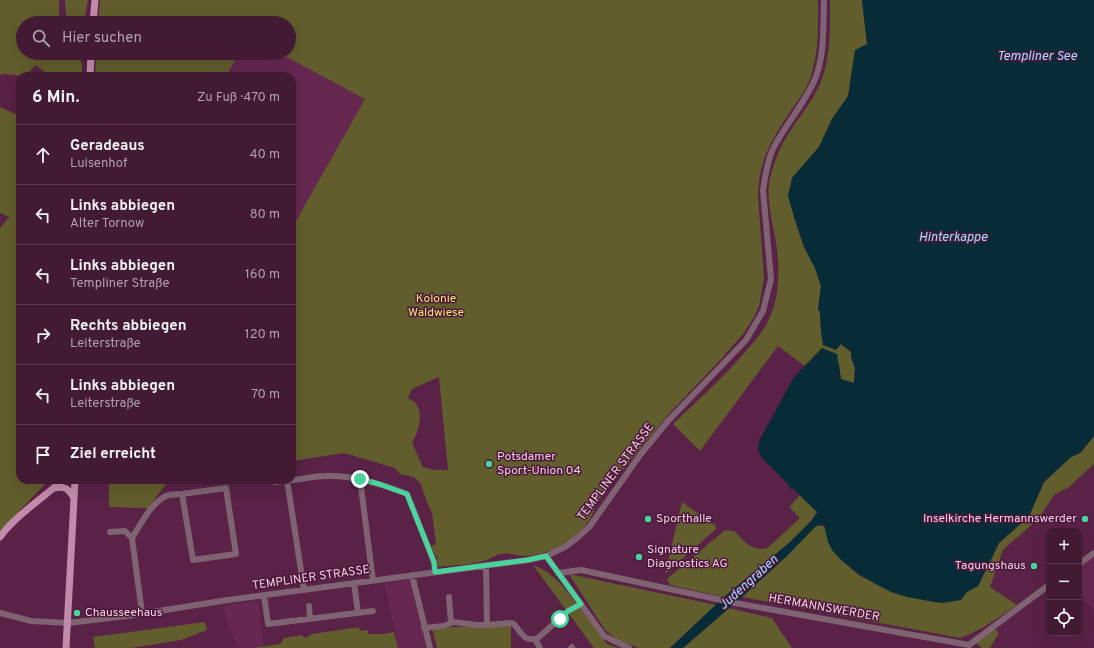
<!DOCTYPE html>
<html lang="de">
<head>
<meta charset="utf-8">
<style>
	:root { --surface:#431a34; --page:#4d2740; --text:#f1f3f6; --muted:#afa1ac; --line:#5b384f }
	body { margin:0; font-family:Overpass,sans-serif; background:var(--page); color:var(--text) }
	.controls { position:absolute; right:12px; bottom:12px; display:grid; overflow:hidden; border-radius:8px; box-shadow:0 4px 16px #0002 }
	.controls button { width:36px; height:36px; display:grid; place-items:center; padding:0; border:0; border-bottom:1px solid var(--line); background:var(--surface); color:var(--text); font:20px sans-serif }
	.stop { position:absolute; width:12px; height:12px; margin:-9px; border:3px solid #49d49d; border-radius:50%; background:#fff }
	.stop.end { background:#49d49d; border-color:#fff; box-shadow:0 1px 4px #0008 }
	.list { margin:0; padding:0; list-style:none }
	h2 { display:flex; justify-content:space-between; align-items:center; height:52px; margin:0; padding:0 16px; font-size:17px }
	h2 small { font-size:13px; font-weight:400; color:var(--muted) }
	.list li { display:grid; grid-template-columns:26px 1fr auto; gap:12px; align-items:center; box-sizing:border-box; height:60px; padding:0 16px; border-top:1px solid var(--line) }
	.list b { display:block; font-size:15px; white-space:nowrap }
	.list p { margin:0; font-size:13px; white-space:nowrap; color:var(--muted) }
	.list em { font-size:13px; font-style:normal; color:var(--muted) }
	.icon { flex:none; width:22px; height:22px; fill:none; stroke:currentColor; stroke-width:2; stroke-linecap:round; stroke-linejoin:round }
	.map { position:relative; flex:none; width:1094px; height:648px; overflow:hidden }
	.search { position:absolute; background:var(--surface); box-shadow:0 4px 16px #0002; left:16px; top:16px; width:280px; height:44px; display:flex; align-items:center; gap:10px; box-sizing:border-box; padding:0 14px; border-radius:22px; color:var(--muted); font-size:15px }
	.panel { position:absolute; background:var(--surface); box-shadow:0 4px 16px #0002; left:16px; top:72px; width:280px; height:412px; border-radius:12px }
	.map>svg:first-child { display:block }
</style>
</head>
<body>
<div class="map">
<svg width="1094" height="648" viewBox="0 0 1094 648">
	<rect width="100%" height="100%" fill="#592246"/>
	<path fill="#662851" d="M239,53H279L365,99L292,228V76H226Z
		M1094,557V611L1089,605L1079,597V567Z
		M411,580L428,648H399L384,583Z
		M258,601L264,646L252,648H239L227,624L223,606Z"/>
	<path fill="#625d2c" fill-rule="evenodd" d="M0,0H59V15L61,23H23V53H75L82,63V76H50L36,65L25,76L4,74L0,75Z
		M65,0H88L84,23H68L66,17Z
		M100,0H818C818,25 819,52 811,76C807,89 798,101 790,112C771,141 759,160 758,196L764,278L759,306L754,317L744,333L722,358L668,415L595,504C595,512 591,517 587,523C572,543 550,554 526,556C517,556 510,552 501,554C495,555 490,559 484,561C472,565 452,565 438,567L437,558L431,546L436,544L432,513L426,500L421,484L414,477L400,474L395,468L344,453L292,461V228L365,99L279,53H289V23H98ZM439,377L448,470H434L423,467L412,443C418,433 424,414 416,404C415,402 411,400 408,398L412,389Z
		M830,0H862L867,44L848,96L832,119L819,147L792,178L794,217L804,247L815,268L821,286L818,309L820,312L821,332L841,344L851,352V357L855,368L854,383L841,379L839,364L822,348L805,366L778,346L700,451L673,424C698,400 724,377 746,351C755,340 765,330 770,317C778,300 779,279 778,260C777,233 763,200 771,174C774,163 778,152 783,143C794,123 809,107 819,86C831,61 830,28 830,0Z
		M96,53H239L226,76H95Z
		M0,107L20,116V480H49L0,531V228L9,217L0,213Z
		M1094,436V464L1069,487L1054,495L1040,517L1003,550L990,587L1017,605C999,617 981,631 960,638L742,597L789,554L813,527L820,525L978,586L999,543L1029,516L1044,482L1071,457L1080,453Z
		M109,480H169L148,508L109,507Z
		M800,495L817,512L812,520L789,543L724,597L670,585L667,579L725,530L734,531L747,544L755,548L763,549L767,548L774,542L800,518L789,507Z
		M682,502L716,526V529L665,574Z
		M533,565C554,573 563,586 576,603L566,610Z
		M569,574L716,605L670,648H639L618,640L605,630Z
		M579,607L607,644L619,648H594L569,614Z
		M729,608L772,618L792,648H683Z
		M205,622L207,630L181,640L151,645L131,648H95L93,637Z
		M511,625V648H437L432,628Z
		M359,627L360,631L368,630V634H383L394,632L398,648H252L280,644L284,638L302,635L304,638L308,637L312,634Z
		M994,628L999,633L990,648H982L975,642Z"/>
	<path fill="#082c37" d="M862,0H1094V436L1080,453L1071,457L1044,482L1029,516L999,543L978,586L967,592L961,600L943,603L934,602L907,597L891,592L859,575L841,560L832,550L828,542L824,525L816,526L789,554L742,597L683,648H670L724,597L789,543L812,520L817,512L792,488L790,489L788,484L762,458L758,450L759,441L794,377L822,348L837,354L841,379L854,383L855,368L851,357V352L841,344L836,350L823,345L821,332L820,312L818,309L821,286L815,268L804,247L794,217L788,196L792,178L819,147L832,119L848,96L855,50L867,44Z"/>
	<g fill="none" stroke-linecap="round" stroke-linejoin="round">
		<path stroke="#7f6373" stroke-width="6" d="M360,479L373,581
			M287,480L304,590
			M292,480C303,479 315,476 326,476C354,475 381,484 407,494L434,562L435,572
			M275,482L290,480
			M110,532L125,531L132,538
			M546,556L604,636L629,648
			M1079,564L1094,553
			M486,565L487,625L511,623L514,624C521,633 525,643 538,638L568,611L581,604
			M558,573L581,570L735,603L969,645L1049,585
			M412,575L430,648
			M354,583L358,613
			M264,595L268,624L373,611
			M449,597L451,623
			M309,606L310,619
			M0,613L31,621L68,623L127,616L228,600L528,560L546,556L565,547L578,537L590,526L640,455L668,421L746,340L763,311L771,279L763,190C765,177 767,163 772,151C784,126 804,105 815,79C825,55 823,26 824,0
			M142,613L132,538C141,524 151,503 166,496C171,494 177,494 182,494L193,560L236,554L226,488L182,494
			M424,628L443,626L454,622L477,625H487
			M535,639L540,648
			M571,648L572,647"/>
		<path stroke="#c28bab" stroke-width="7" d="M93,23L95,0
			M90,76L91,53
			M54,488C65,486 68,488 74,498
			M0,537C14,517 44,497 63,480
			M66,648L75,480"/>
	</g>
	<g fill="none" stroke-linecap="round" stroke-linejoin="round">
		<path stroke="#49d49d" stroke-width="5" d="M360,479L379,484L407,494L434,562L435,572L528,560L546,556L581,604L568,611L560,619"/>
	</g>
	<g fill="#49d49d" stroke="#4d183c" stroke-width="1.5">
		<circle cx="489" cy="464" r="4"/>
		<circle cx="648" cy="519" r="4"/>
		<circle cx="1085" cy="519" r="4"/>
		<circle cx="639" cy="557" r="4"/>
		<circle cx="1034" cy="566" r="4"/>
		<circle cx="77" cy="613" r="4"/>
	</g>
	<g text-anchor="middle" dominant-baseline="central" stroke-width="3" stroke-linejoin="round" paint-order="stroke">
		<g font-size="12" fill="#f5e770" stroke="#4d183c">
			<text x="436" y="299">Kolonie<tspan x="436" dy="14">Waldwiese</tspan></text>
		</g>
		<g font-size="12" fill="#f1cfe2" stroke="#4d183c" text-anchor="start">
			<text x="497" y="457">Potsdamer<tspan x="497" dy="14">Sport-Union 04</tspan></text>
			<text x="656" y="519">Sporthalle</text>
			<text x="1077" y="519" text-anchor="end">Inselkirche Hermannswerder</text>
			<text x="647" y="550">Signature<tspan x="647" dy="14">Diagnostics AG</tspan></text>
			<text x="1026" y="566" text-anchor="end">Tagungshaus</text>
			<text x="85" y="613">Chausseehaus</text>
		</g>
		<g font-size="12" fill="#f1cfe2" stroke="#4d183c">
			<text transform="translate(616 472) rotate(-53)">TEMPLINER STRASSE</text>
			<text transform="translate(311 578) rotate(-8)">TEMPLINER STRASSE</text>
			<text transform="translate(824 608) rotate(10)">HERMANNSWERDER</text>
		</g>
		<g font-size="13" font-style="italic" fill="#95e2fe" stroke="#4d183c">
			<text x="1037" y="57">Templiner See</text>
			<text x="953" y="238">Hinterkappe</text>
			<text transform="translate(749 583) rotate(-42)">Judengraben</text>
		</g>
	</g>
</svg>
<div class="controls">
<button>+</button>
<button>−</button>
<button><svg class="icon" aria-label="locate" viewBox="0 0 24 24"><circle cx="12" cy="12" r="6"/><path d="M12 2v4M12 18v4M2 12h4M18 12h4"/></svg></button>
</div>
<div class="stop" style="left:560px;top:619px"></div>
<div class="stop end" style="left:360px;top:479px"></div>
<div class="search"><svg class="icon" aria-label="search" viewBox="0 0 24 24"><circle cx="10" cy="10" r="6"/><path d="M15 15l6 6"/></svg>Hier suchen</div>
<section class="panel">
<h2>6 Min.<small>Zu Fuß · 470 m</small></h2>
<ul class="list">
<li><svg class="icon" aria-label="ahead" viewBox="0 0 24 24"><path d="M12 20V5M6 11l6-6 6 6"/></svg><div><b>Geradeaus</b><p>Luisenhof</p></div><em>40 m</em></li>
<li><svg class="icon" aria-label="left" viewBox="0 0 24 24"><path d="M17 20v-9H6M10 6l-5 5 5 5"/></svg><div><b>Links abbiegen</b><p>Alter Tornow</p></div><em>80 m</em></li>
<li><svg class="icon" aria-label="left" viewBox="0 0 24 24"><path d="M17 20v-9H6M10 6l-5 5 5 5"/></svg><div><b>Links abbiegen</b><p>Templiner Straße</p></div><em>160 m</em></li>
<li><svg class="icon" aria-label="right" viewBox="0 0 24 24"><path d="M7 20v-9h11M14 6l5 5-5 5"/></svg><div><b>Rechts abbiegen</b><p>Leiterstraße</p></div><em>120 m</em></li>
<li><svg class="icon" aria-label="left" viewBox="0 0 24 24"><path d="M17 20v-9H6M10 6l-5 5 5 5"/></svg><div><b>Links abbiegen</b><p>Leiterstraße</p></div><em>70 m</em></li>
<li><svg class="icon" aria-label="arrive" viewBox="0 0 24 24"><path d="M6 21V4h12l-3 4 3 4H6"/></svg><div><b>Ziel erreicht</b></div></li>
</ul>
</section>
</div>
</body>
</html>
